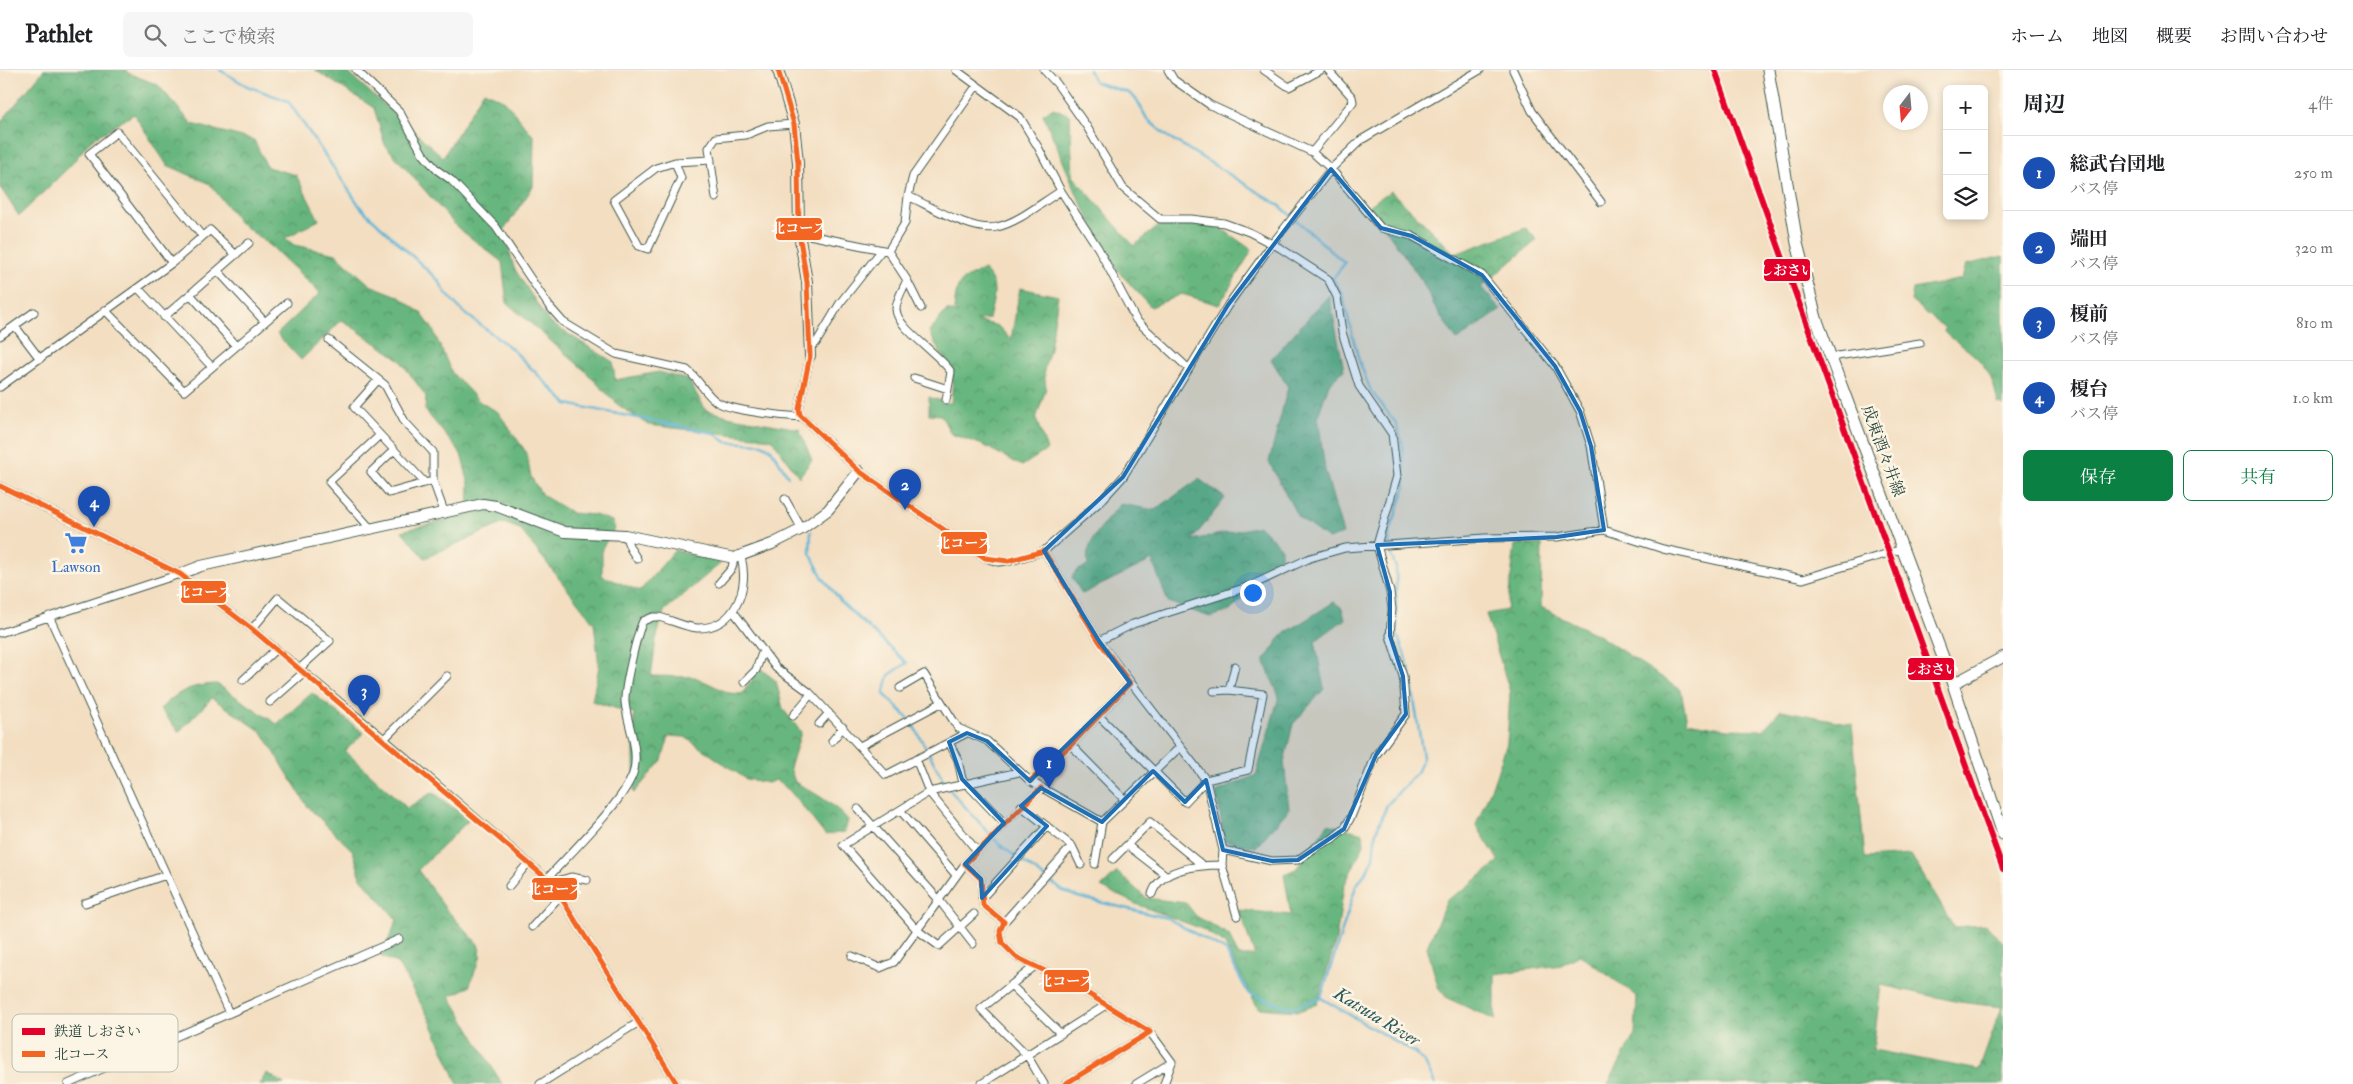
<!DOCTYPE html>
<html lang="ja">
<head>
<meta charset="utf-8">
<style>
	:root { --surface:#fff; --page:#f6f6f6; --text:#202124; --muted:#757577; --line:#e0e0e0; --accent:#0b8043 }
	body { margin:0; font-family:"IM FELL Double Pica","Noto Serif JP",serif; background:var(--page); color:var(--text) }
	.controls { position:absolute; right:15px; top:15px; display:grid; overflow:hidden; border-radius:8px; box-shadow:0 2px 8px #0003 }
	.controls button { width:45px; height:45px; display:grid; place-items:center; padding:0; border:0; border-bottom:1px solid var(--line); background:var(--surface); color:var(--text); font:25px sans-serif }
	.compass { position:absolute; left:1883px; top:15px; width:45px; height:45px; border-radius:50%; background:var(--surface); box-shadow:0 2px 8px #0003; rotate:196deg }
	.you { position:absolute; left:1252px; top:522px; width:18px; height:18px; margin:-12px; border:4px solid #fff; border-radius:50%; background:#1a73e8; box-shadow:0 0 0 8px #1a73e833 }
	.badge { display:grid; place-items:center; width:32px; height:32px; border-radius:50%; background:var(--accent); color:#fff; font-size:16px; font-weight:700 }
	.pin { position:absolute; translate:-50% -41px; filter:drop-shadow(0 1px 2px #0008) }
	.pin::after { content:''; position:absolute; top:26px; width:18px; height:15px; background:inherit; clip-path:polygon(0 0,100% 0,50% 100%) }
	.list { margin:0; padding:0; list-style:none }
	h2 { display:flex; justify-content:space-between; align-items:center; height:65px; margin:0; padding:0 20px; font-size:21px }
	h2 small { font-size:16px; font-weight:400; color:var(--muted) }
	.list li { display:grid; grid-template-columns:32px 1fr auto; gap:15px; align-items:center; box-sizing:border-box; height:75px; padding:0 20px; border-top:1px solid var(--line) }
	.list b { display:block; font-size:19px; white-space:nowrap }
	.list p { margin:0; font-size:16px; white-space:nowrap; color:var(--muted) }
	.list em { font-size:16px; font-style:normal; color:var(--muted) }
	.actions { display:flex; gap:10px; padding:15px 20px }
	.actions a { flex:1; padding:11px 0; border:1px solid var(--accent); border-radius:8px; text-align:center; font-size:18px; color:var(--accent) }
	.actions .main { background:var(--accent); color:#fff }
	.icon { flex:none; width:28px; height:28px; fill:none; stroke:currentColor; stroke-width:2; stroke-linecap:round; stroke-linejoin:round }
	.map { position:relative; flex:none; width:2003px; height:1014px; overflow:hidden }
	header { display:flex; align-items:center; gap:30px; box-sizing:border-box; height:70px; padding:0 25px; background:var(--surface); border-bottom:1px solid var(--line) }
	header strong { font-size:24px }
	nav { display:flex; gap:28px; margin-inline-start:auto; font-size:18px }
	.search { width:350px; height:45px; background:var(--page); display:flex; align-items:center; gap:12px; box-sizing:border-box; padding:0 18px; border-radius:8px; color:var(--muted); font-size:19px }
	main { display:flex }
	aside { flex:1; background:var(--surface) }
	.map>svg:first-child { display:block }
</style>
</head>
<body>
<header>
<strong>Pathlet</strong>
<div class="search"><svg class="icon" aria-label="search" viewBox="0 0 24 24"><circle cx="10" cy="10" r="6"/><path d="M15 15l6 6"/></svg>ここで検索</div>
<nav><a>ホーム</a><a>地図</a><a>概要</a><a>お問い合わせ</a></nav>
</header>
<main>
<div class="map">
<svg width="2003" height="1014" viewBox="0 0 2003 1014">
	<defs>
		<pattern id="forest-crowns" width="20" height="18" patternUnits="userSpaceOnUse" patternTransform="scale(1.25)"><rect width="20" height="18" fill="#68b67f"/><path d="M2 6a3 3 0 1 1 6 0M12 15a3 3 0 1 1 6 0" fill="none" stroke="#559569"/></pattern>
	</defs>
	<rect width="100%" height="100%" fill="#fcf5e5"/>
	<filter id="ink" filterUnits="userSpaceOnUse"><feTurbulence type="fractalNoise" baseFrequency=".02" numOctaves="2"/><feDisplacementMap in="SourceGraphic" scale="10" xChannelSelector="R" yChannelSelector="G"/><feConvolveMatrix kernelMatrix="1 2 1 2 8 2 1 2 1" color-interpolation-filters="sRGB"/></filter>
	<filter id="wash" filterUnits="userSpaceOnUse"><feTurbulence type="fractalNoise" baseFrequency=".0096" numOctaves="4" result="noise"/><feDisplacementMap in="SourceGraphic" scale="20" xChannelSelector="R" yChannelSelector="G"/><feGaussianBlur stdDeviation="1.12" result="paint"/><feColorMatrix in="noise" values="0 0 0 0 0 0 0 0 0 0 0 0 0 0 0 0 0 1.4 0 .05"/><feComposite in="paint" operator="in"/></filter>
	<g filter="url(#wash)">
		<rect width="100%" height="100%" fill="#f3dec1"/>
		<path fill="url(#forest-crowns)" stroke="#447a5a" fill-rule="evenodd" d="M44,0H126L128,3L158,15L192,54L254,70L267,97L296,105L319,150L285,168L294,175L336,184L370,215L398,226L421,243L432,258L452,303L480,332L498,342L526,382L531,407L542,425L572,443L595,445L612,451L615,458L602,478V506L640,521L675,480L721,493L664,541L656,570L651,606L695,607L729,623L742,624L760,598L776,611L783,639L801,662L790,698L795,712C814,723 834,733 848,750L845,762L825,765L790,721L776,710L768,713L746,709L685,667L669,666L662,690L634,723V644L592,631L599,596L594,553L520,459L504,453L425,488L402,461L468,444L469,414L461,384L425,340L426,326L399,289L342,250L301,290L277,264L320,223L272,177L239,152L210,114L167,95L134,44L91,70L70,96L19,146L0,117V53Z
			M315,0H345L443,87L484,21L505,31L534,67L533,117L504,160L514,198L549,252L613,292L615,310L659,302L688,310L706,340L732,347L799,359L812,390L799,407L772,369L648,355L617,334L583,299L507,233L502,192L457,157L385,75L374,38Z
			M1053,38L1070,45L1073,106L1134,176L1161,154H1215L1252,180L1219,235L1182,224L1151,237L1118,201L1079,129L1043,44Z
			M1391,121L1455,184L1526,158L1537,170L1481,217L1501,240L1457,270L1437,241L1422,211L1369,135Z
			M2003,186V336L2001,333L1998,334C1991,292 1975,286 1944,262L1945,258L1911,231L1913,219L1962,209L1966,195Z
			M984,200C1000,215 993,229 989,249L975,250L998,256L1011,270L1020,218L1058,226L1050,279L1044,300L1046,318L1036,349L1047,380L1022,396L983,375L951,364L941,345L929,344V327L951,334L953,306L929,262L947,240L958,244L954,240C957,212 958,210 984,200Z
			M1329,225L1344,300L1329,314L1318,346L1325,400L1343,464L1328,469L1298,447L1269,392L1288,317L1271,289Z
			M1199,409L1225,428L1192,470L1260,456L1281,477V487L1230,541L1210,547L1168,532L1152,490L1082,524L1072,507L1076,501L1088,496C1083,473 1106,452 1120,434L1155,440Z
			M1542,474L1541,537L1598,565L1681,620L1687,652L1728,659L1763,660L1781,640L1852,654L1865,788L1911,785L1954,857L1986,855L2003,872V1014H1608L1635,964L1637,926L1580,885L1561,895L1495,904V950L1447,928L1438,917L1427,877L1447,830L1466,818L1499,791L1476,755L1495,709L1507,673L1510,622L1486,544L1507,540L1515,475ZM1881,915L1959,932L2002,937L1979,1000L1873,980Z
			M1334,532L1342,538L1345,549L1315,571L1324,619L1293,654L1284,692L1289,739L1256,777L1225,771L1216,722L1256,705L1279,626L1264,591L1282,565Z
			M217,614L277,654L312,623L364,663L345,681L407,738L433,722L469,750L418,800L445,838L478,874L481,885L469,917L450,926L502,1014H458L429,948L397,893L381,887L397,850L361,808L353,781L308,737L262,662L212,628L179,662L160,639C179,621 190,615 217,614Z
			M1328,754L1363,763L1364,774L1344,816L1336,870L1317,934L1299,941L1258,938L1224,873L1202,859L1136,834L1101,817L1117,802L1146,828L1186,833L1196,846L1229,865L1238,886H1255L1239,840L1291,845L1284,804L1296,799Z
			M267,1003L284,1014H259Z"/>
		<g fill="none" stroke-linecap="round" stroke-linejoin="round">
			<path stroke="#58b3d6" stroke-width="2.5" d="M220,0L247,16L288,31L361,138L439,211L445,222L462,241L511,278L567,334L714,363L726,372L762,374L771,379L788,406
				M1089,0L1095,12L1129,23L1137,30L1147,49L1167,66L1279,135L1345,193L1333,208L1342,224L1359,291L1371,321L1395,352L1402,372L1405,418L1389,464L1390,482L1396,498L1397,564L1409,597L1423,687L1418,701L1387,735L1376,762L1373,788L1368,799L1356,816L1321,928
				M811,462L810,483L823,508L843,534L907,593L889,605L884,624L911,651L948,718L1000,775L1063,821L1078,827L1167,848L1226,881L1248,923L1291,938L1321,928
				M1321,928L1415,983L1425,993L1435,1014"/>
		</g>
	</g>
	<g filter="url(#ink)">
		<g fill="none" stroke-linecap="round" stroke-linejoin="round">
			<defs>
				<path id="street" d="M356,0L399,41L423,84L437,100L451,110L496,157L549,236L563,252L616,284L687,300C699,309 705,324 717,332C731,341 784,346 802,347
					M956,0L1020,47L1038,77L1061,121L1098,178L1136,250L1188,298
					M1044,0L1057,14L1087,57L1123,118L1160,149H1191L1224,153L1249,162L1280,178L1328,209L1337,227L1342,262L1359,316L1392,364L1397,406L1377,475L1390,522L1392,539L1390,566L1403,606L1406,644L1376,685L1351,747L1344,759L1332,769L1316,777L1298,790L1272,791L1223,780
					M1168,0L1174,10L1210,35L1312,82L1331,99L1381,158L1412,166L1482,205L1555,296L1580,341L1591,376L1604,460
					M1264,0L1289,17L1321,0
					M1513,0L1532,41L1601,132
					M1312,82L1353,32L1352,27L1328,0
					M675,92L681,108L648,179L639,176L614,130L656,98L675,92L711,90
					M908,126C930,136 974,163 997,157C1019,152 1041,133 1061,121
					M716,128L709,78L716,68L746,65L768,56L794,54
					M799,163L888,181L905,153L908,126L913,106L977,15
					M888,181L907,210L921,238
					M172,193L89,84L117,62L202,166
					M218,201L265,252
					M907,210C903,219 896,230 896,239C896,258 940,284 951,302L946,330
					M138,218L212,297
					M190,224L236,276
					M105,240L184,321L287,233
					M164,247L249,173
					M15,256L40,289
					M0,266L34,242
					M329,270L385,315L405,352L433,382V411L445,444
					M810,277L816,273L840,233L881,181
					M810,286L799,339L800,345L859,401L985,488L998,492L1011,491L1044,481L1103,429L1123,407L1228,235L1272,174L1331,99L1361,70L1480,0
					M1831,287L1920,273
					M914,308L948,319
					M378,310L354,337L425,413
					M0,317L172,193L210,160L236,185
					M394,380L371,402L389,423L428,412
					M0,416L180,504L252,559L384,669L547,809L560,826L677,1014
					M785,429L802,459
					M372,460L329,412L380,365
					M625,465L630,478L637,489
					M1044,481L1099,571L1206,710L1223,780L1222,795L1237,846
					M719,513L732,498L734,488
					M733,541L776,598L809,622L886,705L967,663
					M49,546L229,943
					M252,559L278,528L330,571L299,599
					M0,563L180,504
					M1099,571L1133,554L1250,516L1310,488L1345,478L1485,468L1557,467L1604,460L1663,479L1803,509L1902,479
					M243,610L276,579
					M744,612L756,600L763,580
					M900,618L924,604L958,658L987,671L1030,711L1102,752
					M1229,620L1235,596
					M270,632L303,603
					M793,646L811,624
					M1099,646L1185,732L1206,710L1248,700L1263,624L1229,620L1214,621
					M819,654L829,643
					M384,669L447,606
					M832,671L843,657
					M949,672L958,690L962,709L1004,753
					M1071,675L1124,729
					M860,676L941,633
					M916,689L929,722L977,781
					M1030,711L1071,675L1130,613
					M1021,736L1072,776L1081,795
					M858,739L939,830L973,874
					M900,740L956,805
					M1127,775L1167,806
					M1072,776L1004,852L1000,861L1002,873L1016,887L1074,915L1150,962L1172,992
					M1113,789L1150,752L1202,795
					M965,794L981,809L983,835L1004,852
					M1095,794L1102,752L1180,677
					M547,809C568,785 628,728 634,700C639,676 627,655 625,632C624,619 637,563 643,551L653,547H659C671,550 684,557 697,558C735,559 750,518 741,487
					M550,813L571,807L587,810
					M509,816L528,793
					M1152,824C1160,798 1200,795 1222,795
					M982,828L1047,756
					M85,833L166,805
					M974,844L939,876L917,860L843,775L929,722L1019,702
					M532,857L560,826
					M852,886L880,898L894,892L965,794L1041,718
					M1035,896L981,939L1027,985L1044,1014
					M1011,915L1061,964
					M68,1014L399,869
					M540,1014L639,952
					M981,1014L1106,935
					M1065,1014L1150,962
					M1136,1014L1172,992
					M1164,1014L1172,992"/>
				<path id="secondary" d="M778,0L794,54L798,93L799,163L807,212L810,286
					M180,504L201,496L483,434L496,436L565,462L625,465L734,488L772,474L802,459L828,440L859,401
					M1953,614L2003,587"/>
				<path id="primary" d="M1768,0L1797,173L1816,248L1953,614L2003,764"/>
			</defs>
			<use href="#street" stroke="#3f5549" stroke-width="9"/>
			<use href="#secondary" stroke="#3f5549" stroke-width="12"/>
			<use href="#primary" stroke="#3f5549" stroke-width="13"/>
			<use href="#street" stroke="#fff" stroke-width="7"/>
			<use href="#secondary" stroke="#fff" stroke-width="10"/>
			<use href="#primary" stroke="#fff" stroke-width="11"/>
			<defs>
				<path id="bus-1" d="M778,0L794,54L798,93L799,163L807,212L810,286L799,339L800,345L859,401L985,488L1008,491L1044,481
					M0,416L180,504L252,559L547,809L560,826L677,1014
					M1044,481L1099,571L1130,613
					M1030,711L1071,675L1130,613
					M965,794L1041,718
					M965,794L981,809L983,835L1004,852
					M1004,852L1000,861L1002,873L1016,887L1074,915L1150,962
					M1065,1014L1150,962"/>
			</defs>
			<use href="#bus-1" stroke="#fcf5e5" stroke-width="9"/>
			<use href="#bus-1" stroke="#f26522" stroke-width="5"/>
			<defs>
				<path id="rail-1" d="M1715,0L2003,799"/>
			</defs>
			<use href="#rail-1" stroke="#fcf5e5" stroke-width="10"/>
			<use href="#rail-1" stroke="#e4002b" stroke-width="6"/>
		</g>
	</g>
	<path fill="#1f6fb2" fill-opacity="0.2" stroke="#1f6fb2" stroke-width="4" stroke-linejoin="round" d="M1331,99L1381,158L1412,166L1482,205L1555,296L1580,341L1591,376L1604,460L1557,467L1377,475L1390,522V566L1403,606L1406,644L1376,685L1344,759L1298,790L1272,791L1223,780L1206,710L1185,732L1153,701L1102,752L1041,718L1021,736L1047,756L982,828L981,809L965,794L1004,753L962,709L949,672L967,663L987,671L1030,711L1130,613L1099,571L1044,481L1123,407L1228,235Z"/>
	<defs>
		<symbol id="supermarket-bare" viewBox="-9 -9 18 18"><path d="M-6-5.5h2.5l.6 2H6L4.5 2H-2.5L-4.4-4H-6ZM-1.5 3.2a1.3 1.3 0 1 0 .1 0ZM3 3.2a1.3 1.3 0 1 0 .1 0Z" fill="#3f7fe0" stroke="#fcf5e5" stroke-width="2.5" paint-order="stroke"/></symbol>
	</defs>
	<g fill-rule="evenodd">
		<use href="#supermarket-bare" x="60" y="457" width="32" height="32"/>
	</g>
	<g text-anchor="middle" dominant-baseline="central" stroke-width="5" stroke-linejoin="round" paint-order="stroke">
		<g font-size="16" fill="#1f3d34" stroke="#fcf5e5">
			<text transform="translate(1883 381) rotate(70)">成東酒々井線</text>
		</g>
		<g font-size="16" fill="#366cbe" stroke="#fcf5e5">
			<text x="76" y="497">Lawson</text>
		</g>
		<g font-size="18" font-style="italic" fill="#2d5a5c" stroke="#fcf5e5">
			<text transform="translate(1377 947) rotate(31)">Katsuta River</text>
		</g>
	</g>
	<rect x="12" y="944" width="166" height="58" rx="8" fill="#fcf5e5" stroke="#babeb0" stroke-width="1"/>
	<rect x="22" y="958" width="23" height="7" fill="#e4002b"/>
	<rect x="22" y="981" width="23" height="6" fill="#f26522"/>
	<g font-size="14" fill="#1f3d34">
		<text x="54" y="966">鉄道 しおさい</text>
		<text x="54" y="989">北コース</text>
	</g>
	<g stroke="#fcf5e5" stroke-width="2">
		<rect x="775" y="147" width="48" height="24" rx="5" fill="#f26522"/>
		<rect x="1763" y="188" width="48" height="24" rx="5" fill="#e4002b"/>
		<rect x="940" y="461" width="48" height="24" rx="5" fill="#f26522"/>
		<rect x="180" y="510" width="47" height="24" rx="5" fill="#f26522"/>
		<rect x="1907" y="587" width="48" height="24" rx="5" fill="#e4002b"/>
		<rect x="531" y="807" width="47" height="24" rx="5" fill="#f26522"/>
		<rect x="1043" y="899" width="47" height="24" rx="5" fill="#f26522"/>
	</g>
	<g font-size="14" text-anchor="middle" font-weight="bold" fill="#fff">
		<text x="799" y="163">北コース</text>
		<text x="1787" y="205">しおさい</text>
		<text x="964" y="478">北コース</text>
		<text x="204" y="527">北コース</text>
		<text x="1931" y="604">しおさい</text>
		<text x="555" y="824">北コース</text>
		<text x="1066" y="916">北コース</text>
	</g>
</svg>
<div class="controls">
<button>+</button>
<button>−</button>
<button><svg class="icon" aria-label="layers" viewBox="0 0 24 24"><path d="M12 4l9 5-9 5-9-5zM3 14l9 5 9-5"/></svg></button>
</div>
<svg class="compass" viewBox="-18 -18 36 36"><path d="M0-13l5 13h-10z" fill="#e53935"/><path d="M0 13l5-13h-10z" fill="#757577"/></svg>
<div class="you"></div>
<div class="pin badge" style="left:1049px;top:718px;background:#1a4fb4">1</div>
<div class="pin badge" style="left:905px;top:440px;background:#1a4fb4">2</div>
<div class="pin badge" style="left:364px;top:646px;background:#1a4fb4">3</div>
<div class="pin badge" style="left:94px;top:457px;background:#1a4fb4">4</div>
</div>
<aside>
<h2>周辺<small>4件</small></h2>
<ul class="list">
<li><span class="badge" style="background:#1a4fb4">1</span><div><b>総武台団地</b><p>バス停</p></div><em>250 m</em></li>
<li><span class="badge" style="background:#1a4fb4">2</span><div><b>端田</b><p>バス停</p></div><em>320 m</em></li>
<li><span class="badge" style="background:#1a4fb4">3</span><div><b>榎前</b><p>バス停</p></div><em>810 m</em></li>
<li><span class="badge" style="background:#1a4fb4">4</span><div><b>榎台</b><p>バス停</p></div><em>1.0 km</em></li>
</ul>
<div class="actions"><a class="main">保存</a><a>共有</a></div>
</aside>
</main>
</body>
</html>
